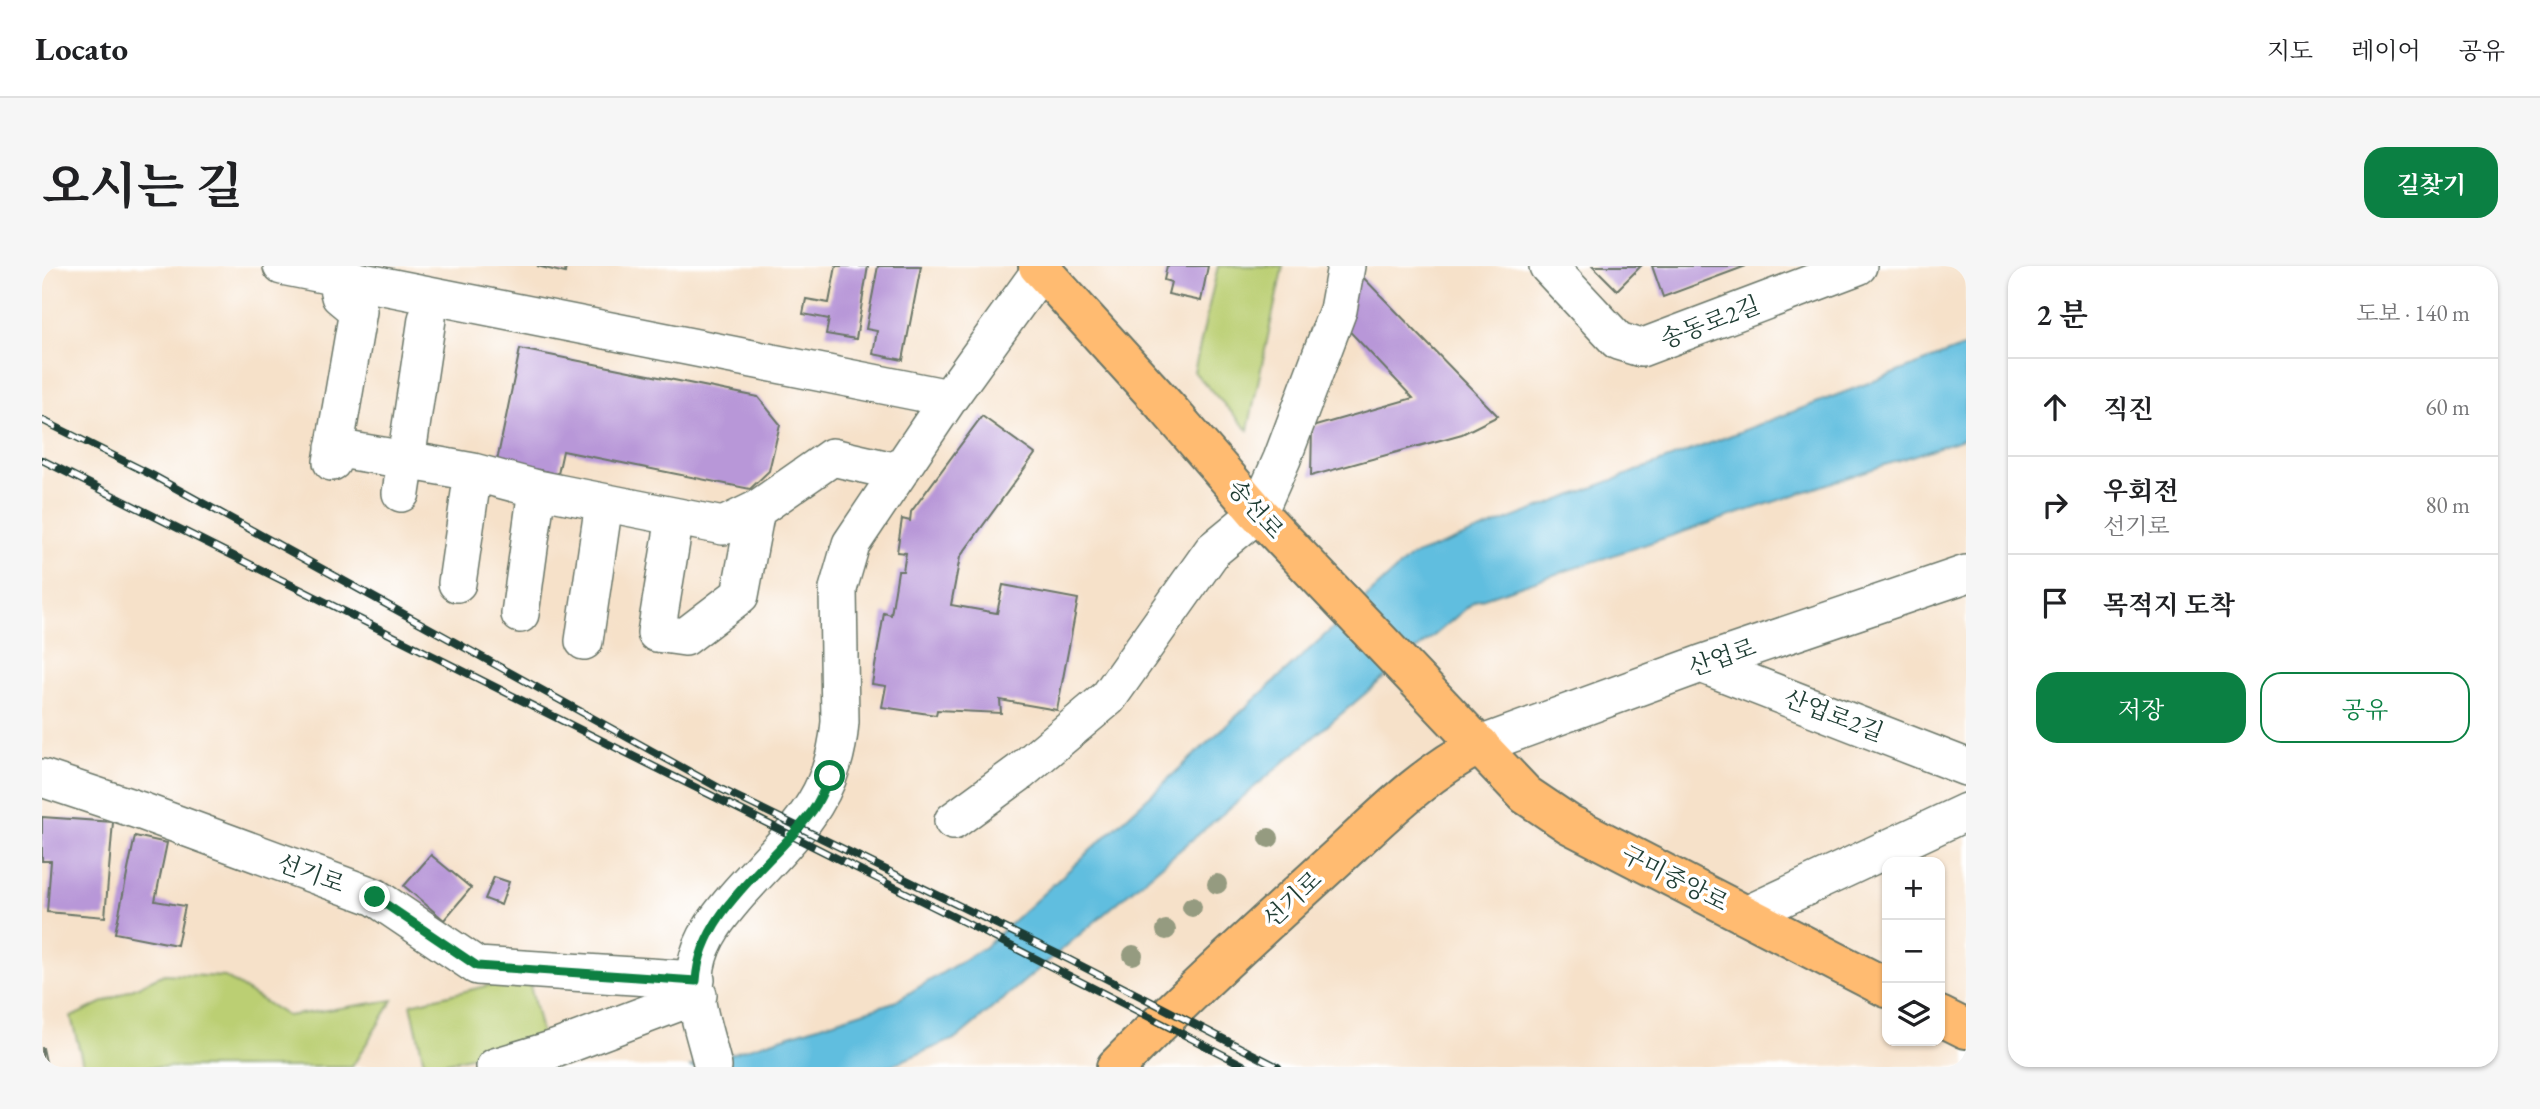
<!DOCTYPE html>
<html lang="ko">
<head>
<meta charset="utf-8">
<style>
	:root { --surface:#fff; --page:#f6f6f6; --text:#202124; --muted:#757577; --line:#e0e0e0; --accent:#0b8043 }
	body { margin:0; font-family:"EB Garamond","Noto Serif KR",serif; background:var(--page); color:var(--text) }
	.controls { position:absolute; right:21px; bottom:21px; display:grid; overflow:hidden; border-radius:14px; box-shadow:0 2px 5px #0004 }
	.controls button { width:63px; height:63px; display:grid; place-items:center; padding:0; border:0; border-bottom:2px solid var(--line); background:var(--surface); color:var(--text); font:35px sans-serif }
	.stop { position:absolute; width:21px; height:21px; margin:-16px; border:5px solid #0b8043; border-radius:50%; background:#fff }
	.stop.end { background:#0b8043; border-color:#fff; box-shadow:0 2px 7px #0008 }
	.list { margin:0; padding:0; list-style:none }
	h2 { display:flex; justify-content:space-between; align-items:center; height:91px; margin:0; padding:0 28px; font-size:30px }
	h2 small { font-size:23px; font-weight:400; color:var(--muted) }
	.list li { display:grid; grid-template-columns:46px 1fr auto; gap:21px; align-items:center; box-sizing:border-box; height:98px; padding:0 28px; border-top:2px solid var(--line) }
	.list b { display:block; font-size:26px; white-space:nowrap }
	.list p { margin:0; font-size:23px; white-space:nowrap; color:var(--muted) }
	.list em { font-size:23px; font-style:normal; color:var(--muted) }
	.actions { display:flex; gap:14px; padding:21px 28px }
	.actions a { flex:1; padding:16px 0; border:2px solid var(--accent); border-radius:21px; text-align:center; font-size:24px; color:var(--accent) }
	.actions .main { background:var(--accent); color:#fff }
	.icon { flex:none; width:38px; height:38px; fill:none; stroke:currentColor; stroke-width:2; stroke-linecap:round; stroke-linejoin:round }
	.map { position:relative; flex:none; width:1924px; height:801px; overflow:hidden; border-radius:21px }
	header { display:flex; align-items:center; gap:42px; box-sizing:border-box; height:98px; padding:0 35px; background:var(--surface); border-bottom:2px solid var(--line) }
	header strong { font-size:33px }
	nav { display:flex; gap:38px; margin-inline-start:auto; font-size:24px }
	.intro { display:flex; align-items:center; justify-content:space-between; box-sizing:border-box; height:168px; padding:0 42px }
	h1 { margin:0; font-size:49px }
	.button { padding:18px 32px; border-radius:21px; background:var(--accent); color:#fff; font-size:24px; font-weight:700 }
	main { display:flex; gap:42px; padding:0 42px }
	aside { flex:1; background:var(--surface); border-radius:21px; box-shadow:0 2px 5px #0004 }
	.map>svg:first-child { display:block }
</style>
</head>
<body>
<header>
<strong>Locato</strong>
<nav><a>지도</a><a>레이어</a><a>공유</a></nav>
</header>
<div class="intro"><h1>오시는 길</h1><a class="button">길찾기</a></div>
<main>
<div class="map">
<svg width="1924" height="801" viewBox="0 0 1924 801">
	<rect width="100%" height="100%" fill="#fff"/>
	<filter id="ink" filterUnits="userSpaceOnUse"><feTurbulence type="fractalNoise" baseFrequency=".0143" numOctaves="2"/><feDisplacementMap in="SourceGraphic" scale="14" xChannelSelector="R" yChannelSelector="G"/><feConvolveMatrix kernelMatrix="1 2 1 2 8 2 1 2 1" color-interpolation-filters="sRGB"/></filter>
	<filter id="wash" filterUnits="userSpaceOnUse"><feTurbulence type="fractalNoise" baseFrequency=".00686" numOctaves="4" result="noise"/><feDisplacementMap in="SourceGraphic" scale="28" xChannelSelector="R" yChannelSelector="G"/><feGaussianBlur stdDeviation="1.57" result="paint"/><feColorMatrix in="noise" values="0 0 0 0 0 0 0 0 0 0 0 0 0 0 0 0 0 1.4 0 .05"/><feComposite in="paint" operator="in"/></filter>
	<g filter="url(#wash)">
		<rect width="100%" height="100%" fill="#f6e1c9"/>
		<path fill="#bbcf73" stroke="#6d8654" stroke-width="2" d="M1176,0H1241L1206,164L1152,106Z
			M122,708L183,711L245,750L351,734L310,801H42L29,751Z
			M486,710L501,775L383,801L369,738Z"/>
		<path fill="#61bedf" stroke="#407e8a" stroke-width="2" d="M1924,80V172L1433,335L915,772L845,801H647L852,736L943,681L1368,291Z"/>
		<g id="blocks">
			<path fill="#b897d8" d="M495,0H524L523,7Z
				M794,0H826L814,73L784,68L787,53L761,48L764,33L787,37Z
				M836,0H879L861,94L831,88L835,65L824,63Z
				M1125,0H1166L1159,35L1126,28L1129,16L1122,14Z
				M1551,0H1599L1575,24Z
				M1610,0H1704L1621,31Z
				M1312,2L1456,150L1420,168L1269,210L1270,161L1371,132L1296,53Z
				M478,83L716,131L738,158L727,205L708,223L521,185L516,208L455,195Z
				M940,150L993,188L918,291L909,339L955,347L961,319L1036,333L1015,444L958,434L959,447L895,444L894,449L840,441L844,420L830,418L842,347L849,349L856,305H861L864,287L855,286L860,253L868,255L869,246Z
				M0,551L71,556L63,651L5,646L9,595H0Z
				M93,570L125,577L113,635L143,640L135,679L73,667Z
				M389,589L429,622L402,654L362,620Z
				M452,611L467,616L459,639L443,633Z
				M0,782H1L5,801H0Z"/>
		</g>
	</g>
	<g filter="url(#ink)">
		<use href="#blocks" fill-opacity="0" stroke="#6a7668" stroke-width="2"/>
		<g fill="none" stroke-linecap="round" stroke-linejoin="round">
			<defs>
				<path id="minor" d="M240,0L907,132
					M1506,0L1576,75L1599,82L1816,0
					M292,182L364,194L385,53
					M290,196L316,45L298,30L293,10
					M431,206L495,223L681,260L714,244L790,191L856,206
					M359,227L364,194L431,206L415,317
					M633,251L614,367L643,371L698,329L714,244
					M478,348L495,223
					M542,375L562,237
					M1659,398L1924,501
					M1438,479L1659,398L1924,308
					M0,512L102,546L333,631L435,700L654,714
					M911,555L978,506L1066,432L1171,284L1216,247L1240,193L1296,44L1304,0
					M1704,649L1924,546
					M453,801L513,783L656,729
					M671,801C664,770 649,733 654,701C659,671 678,649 697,627C748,570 792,537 798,456L796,323L809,278L907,132L1002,0"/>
				<path id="major" d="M996,0L1127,144L1216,247L1484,529L1527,558L1845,722
					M1898,750L1924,763
					M1074,801C1142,732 1213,667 1284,602C1332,559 1379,508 1438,479"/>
			</defs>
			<use href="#minor" stroke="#6a7668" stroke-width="40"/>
			<use href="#major" stroke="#6a7668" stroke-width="42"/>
			<use href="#minor" stroke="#fff" stroke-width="37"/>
			<use href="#major" stroke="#ffbb71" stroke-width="38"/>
			<defs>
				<path id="rail" d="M0,154L110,209L679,523L1028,694L1236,801
					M0,194L924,657L1205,801"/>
			</defs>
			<use href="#rail" stroke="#1f3d34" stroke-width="8"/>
			<use href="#rail" stroke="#fff" stroke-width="5" stroke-dasharray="16" stroke-linecap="butt"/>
		</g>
		<g fill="#959b80">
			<circle cx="1227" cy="572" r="10"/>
			<circle cx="1175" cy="618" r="10"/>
			<circle cx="1150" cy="641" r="10"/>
			<circle cx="1124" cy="664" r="10"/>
			<circle cx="1091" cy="689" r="10"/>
		</g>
	</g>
	<g fill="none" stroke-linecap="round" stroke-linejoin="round" filter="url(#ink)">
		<path stroke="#0b8043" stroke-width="9" d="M333,631L435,700L654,715C658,644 732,598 771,544C778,534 783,522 788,510"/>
	</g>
	<g text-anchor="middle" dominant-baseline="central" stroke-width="7" stroke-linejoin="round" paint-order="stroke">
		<g font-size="24" fill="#1f3d34" stroke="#fff">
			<text transform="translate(1668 56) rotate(-21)">송동로2길</text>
			<text transform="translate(1214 243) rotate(48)">송선로</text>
			<text transform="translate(1680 391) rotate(-19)">산업로</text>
			<text transform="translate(1792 449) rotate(21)">산업로2길</text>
			<text transform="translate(269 607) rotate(20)">선기로</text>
			<text transform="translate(1633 612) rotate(27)">구미중앙로</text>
			<text transform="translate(1250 633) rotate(-43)">선기로</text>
		</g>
	</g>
</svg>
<div class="controls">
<button>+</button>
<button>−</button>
<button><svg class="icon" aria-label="layers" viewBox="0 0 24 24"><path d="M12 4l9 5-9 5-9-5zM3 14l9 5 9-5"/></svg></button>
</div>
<div class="stop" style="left:788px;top:510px"></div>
<div class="stop end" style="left:333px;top:631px"></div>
</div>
<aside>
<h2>2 분<small>도보 · 140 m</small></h2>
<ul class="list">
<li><svg class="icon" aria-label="ahead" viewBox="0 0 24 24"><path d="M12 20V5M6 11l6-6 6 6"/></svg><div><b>직진</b></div><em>60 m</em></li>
<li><svg class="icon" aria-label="right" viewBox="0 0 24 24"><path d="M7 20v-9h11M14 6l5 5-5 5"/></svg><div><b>우회전</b><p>선기로</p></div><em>80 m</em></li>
<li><svg class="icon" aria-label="arrive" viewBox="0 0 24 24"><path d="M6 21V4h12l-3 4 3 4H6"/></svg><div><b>목적지 도착</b></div></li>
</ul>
<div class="actions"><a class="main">저장</a><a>공유</a></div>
</aside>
</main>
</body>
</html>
